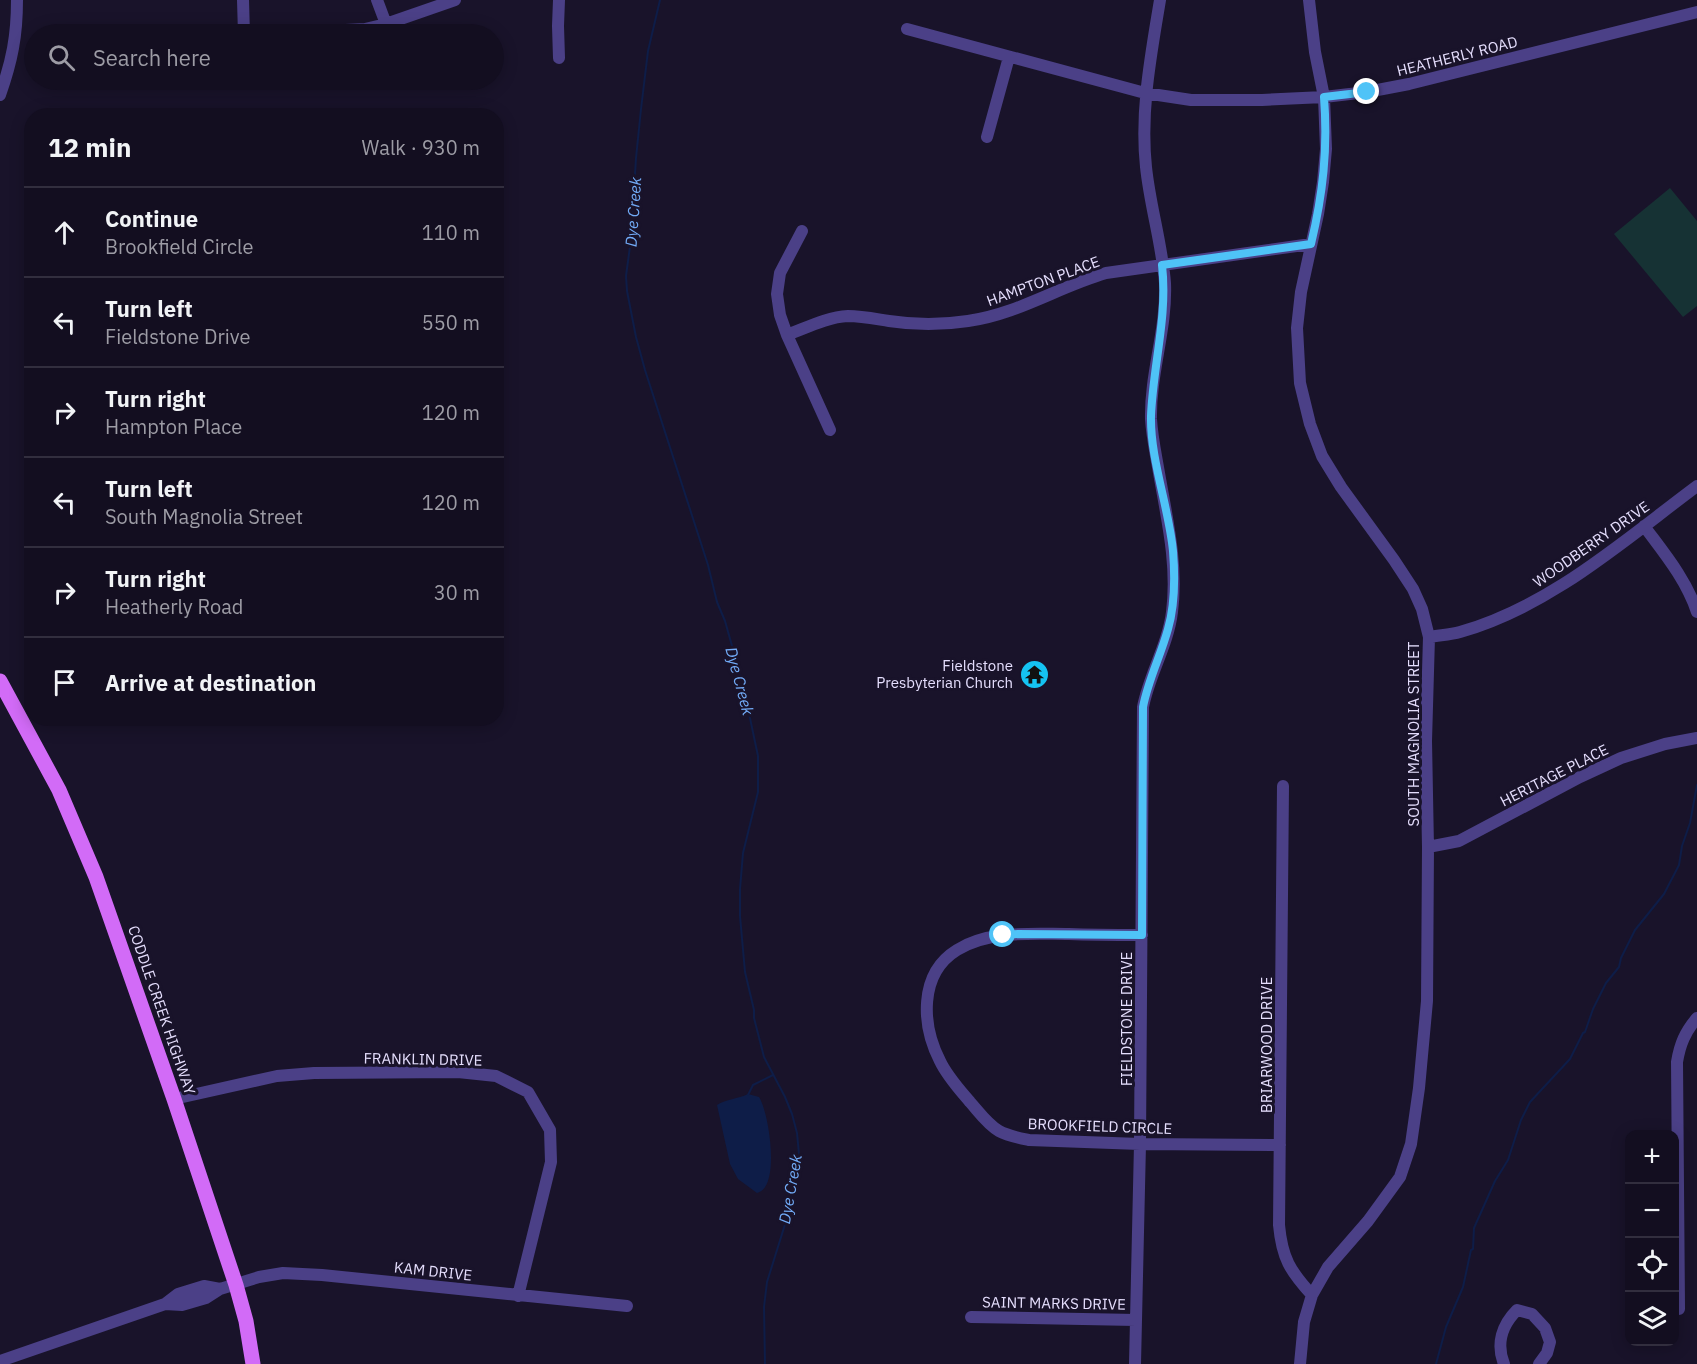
<!DOCTYPE html>
<html lang="en">
<head>
<meta charset="utf-8">
<style>
	:root { --surface:#130e20; --page:#201c2d; --text:#f1f3f6; --muted:#9d9ca5; --line:#322e3e }
	body { margin:0; font-family:"IBM Plex Sans",sans-serif; background:var(--page); color:var(--text) }
	.controls { position:absolute; right:18px; bottom:18px; display:grid; overflow:hidden; border-radius:12px; box-shadow:0 3px 15px #0003 }
	.controls button { width:54px; height:54px; display:grid; place-items:center; padding:0; border:0; border-bottom:2px solid var(--line); background:var(--surface); color:var(--text); font:30px sans-serif }
	.stop { position:absolute; width:18px; height:18px; margin:-14px; border:4px solid #4fc3f7; border-radius:50%; background:#fff }
	.stop.end { background:#4fc3f7; border-color:#fff; box-shadow:0 2px 6px #0008 }
	.list { margin:0; padding:0; list-style:none }
	h2 { display:flex; justify-content:space-between; align-items:center; height:78px; margin:0; padding:0 24px; font-size:26px }
	h2 small { font-size:20px; font-weight:400; color:var(--muted) }
	.list li { display:grid; grid-template-columns:39px 1fr auto; gap:18px; align-items:center; box-sizing:border-box; height:90px; padding:0 24px; border-top:2px solid var(--line) }
	.list b { display:block; font-size:22px; white-space:nowrap }
	.list p { margin:0; font-size:20px; white-space:nowrap; color:var(--muted) }
	.list em { font-size:20px; font-style:normal; color:var(--muted) }
	.icon { flex:none; width:33px; height:33px; fill:none; stroke:currentColor; stroke-width:2; stroke-linecap:round; stroke-linejoin:round }
	.map { position:relative; flex:none; width:1697px; height:1364px; overflow:hidden }
	.search { position:absolute; background:var(--surface); box-shadow:0 3px 15px #0003; left:24px; top:24px; width:480px; height:66px; display:flex; align-items:center; gap:15px; box-sizing:border-box; padding:0 21px; border-radius:33px; color:var(--muted); font-size:22px }
	.panel { position:absolute; background:var(--surface); box-shadow:0 3px 15px #0003; left:24px; top:108px; width:480px; height:618px; border-radius:24px }
	.map>svg:first-child { display:block }
</style>
</head>
<body>
<div class="map">
<svg width="1697" height="1364" viewBox="0 0 1697 1364">
	<rect width="100%" height="100%" fill="#19132a"/>
	<path fill="#163234" d="M1670,188L1697,221V306L1683,317L1614,234Z"/>
	<path fill="#0e1d48" d="M748,1094L759,1097C769,1112 781,1188 757,1193L738,1179L730,1164L717,1105C726,1099 738,1099 748,1094Z"/>
	<g fill="none" stroke-linecap="round" stroke-linejoin="round">
		<path stroke="#0e1d48" stroke-width="2" d="M660,0L648,51L641,109L636,158L631,239L626,276L627,291L636,337L645,370L708,565L717,602L725,621L743,685L758,756V792L743,853L740,889V916L745,972L754,1010V1018L764,1057L785,1097L792,1114L797,1133L799,1154L797,1173L787,1218L767,1282L764,1307L765,1364
			M748,1095L753,1085L773,1075
			M1436,1364L1446,1327L1463,1287L1471,1250L1473,1249L1474,1228L1495,1181L1508,1160L1521,1120L1530,1102L1570,1059L1583,1033L1585,1032L1593,1009L1606,983L1619,967L1621,958L1635,930L1664,894L1679,865L1682,846L1690,823L1697,785"/>
		<path stroke="#4b4087" stroke-width="12" d="M243,0L244,34
			M377,0L386,24
			M907,29L1145,93L1191,100H1262L1324,97L1367,92L1409,84L1697,12
			M267,34L365,29L386,24L455,0
			M559,58L558,26L559,0
			M0,95C12,61 17,36 17,0
			M987,137L1009,57
			M802,231L780,273L777,294L780,315L787,335L830,430
			M787,335C806,328 827,317 848,316C862,316 876,319 889,321C915,325 942,325 968,321C1018,314 1058,287 1106,273L1311,244
			M1644,526C1664,553 1686,579 1697,612
			M1429,637C1439,635 1450,635 1460,632C1551,606 1623,541 1697,486
			M1283,786L1279,1225C1282,1258 1290,1271 1312,1295
			M1428,847L1459,841L1580,777L1621,758L1665,744L1697,738
			M1142,935C1117,935 1093,935 1069,934C1032,934 989,930 957,950C918,974 922,1026 940,1061C947,1076 959,1089 970,1102C979,1112 987,1124 999,1131C1008,1136 1019,1138 1029,1140L1140,1144L1280,1145
			M174,1099L277,1076L314,1073L458,1072L496,1076L528,1092L550,1130L551,1162L518,1296
			M165,1304L182,1305L206,1298L220,1289L259,1277L283,1273L322,1275L627,1306
			M1679,1309L1677,1062C1680,1044 1685,1032 1697,1018
			M971,1317L1136,1320
			M0,1361L165,1304L178,1294L204,1286L220,1289
			M1135,1364L1140,1144L1143,707C1149,675 1168,645 1172,612C1178,565 1167,519 1159,473C1156,455 1152,437 1151,419C1150,373 1167,329 1165,283C1162,244 1150,206 1146,167C1140,111 1151,55 1160,0
			M1300,1364L1304,1322L1312,1295L1328,1267L1368,1221L1400,1177L1411,1144L1419,1088L1427,1001L1428,847L1426,741L1429,637L1422,609L1413,589L1394,560L1341,487L1322,456L1310,424L1300,383L1297,328L1301,292L1318,214L1323,182L1326,149L1324,97L1315,52L1309,0
			M1504,1364C1496,1344 1502,1325 1517,1310L1532,1314L1545,1328L1550,1342L1547,1353L1539,1364"/>
		<path stroke="#d26bf7" stroke-width="15" d="M0,681L59,790L96,877L174,1099L236,1285L246,1321L253,1364"/>
	</g>
	<g fill="none" stroke-linecap="round" stroke-linejoin="round">
		<path stroke="#4fc3f7" stroke-width="8" d="M1003,935L1018,934L1142,935L1143,707C1148,680 1161,655 1168,629C1175,605 1175,576 1173,551C1169,508 1150,459 1151,416C1153,365 1168,316 1162,265L1311,244C1323,194 1328,149 1324,97L1367,92"/>
	</g>
	<defs>
		<symbol id="temple-disc" viewBox="-11 -11 22 22"><circle r="9.5" fill="#15c3f2" stroke="#19132a"/><path d="M0-6L5-2H3V0L6.5 2.5H4V6H1.5V3h-3V6H-4V2.5H-6.5L-3 0V-2H-5Z" fill="#111"/></symbol>
	</defs>
	<g fill-rule="evenodd">
		<use href="#temple-disc" x="1018" y="658" width="33" height="33"/>
	</g>
	<g text-anchor="middle" dominant-baseline="central" stroke-width="6" stroke-linejoin="round" paint-order="stroke">
		<g font-size="15" fill="#e5defd" stroke="#19132a">
			<text transform="translate(1457 56) rotate(-14)">HEATHERLY ROAD</text>
			<text transform="translate(1043 281) rotate(-20)">HAMPTON PLACE</text>
			<text transform="translate(1591 544) rotate(-35)">WOODBERRY DRIVE</text>
			<text transform="translate(1413 734) rotate(-90)">SOUTH MAGNOLIA STREET</text>
			<text transform="translate(1554 775) rotate(-27)">HERITAGE PLACE</text>
			<text transform="translate(162 1010) rotate(71)">CODDLE CREEK HIGHWAY</text>
			<text transform="translate(1126 1019) rotate(-90)">FIELDSTONE DRIVE</text>
			<text transform="translate(1266 1045) rotate(-90)">BRIARWOOD DRIVE</text>
			<text transform="translate(423 1059) rotate(1)">FRANKLIN DRIVE</text>
			<text transform="translate(1100 1126) rotate(2)">BROOKFIELD CIRCLE</text>
			<text transform="translate(433 1271) rotate(6)">KAM DRIVE</text>
			<text transform="translate(1054 1303) rotate(1)">SAINT MARKS DRIVE</text>
		</g>
		<g font-size="15" fill="#e5defd" stroke="#19132a" text-anchor="end">
			<text x="1013" y="665">Fieldstone<tspan x="1013" dy="17">Presbyterian Church</tspan></text>
		</g>
		<g font-size="16" font-style="italic" fill="#72abf7" stroke="#19132a">
			<text transform="translate(633 212) rotate(-86)">Dye Creek</text>
			<text transform="translate(740 681) rotate(75)">Dye Creek</text>
			<text transform="translate(790 1189) rotate(-80)">Dye Creek</text>
		</g>
	</g>
</svg>
<div class="controls">
<button>+</button>
<button>−</button>
<button><svg class="icon" aria-label="locate" viewBox="0 0 24 24"><circle cx="12" cy="12" r="6"/><path d="M12 2v4M12 18v4M2 12h4M18 12h4"/></svg></button>
<button><svg class="icon" aria-label="layers" viewBox="0 0 24 24"><path d="M12 4l9 5-9 5-9-5zM3 14l9 5 9-5"/></svg></button>
</div>
<div class="stop" style="left:1003px;top:935px"></div>
<div class="stop end" style="left:1367px;top:92px"></div>
<div class="search"><svg class="icon" aria-label="search" viewBox="0 0 24 24"><circle cx="10" cy="10" r="6"/><path d="M15 15l6 6"/></svg>Search here</div>
<section class="panel">
<h2>12 min<small>Walk · 930 m</small></h2>
<ul class="list">
<li><svg class="icon" aria-label="ahead" viewBox="0 0 24 24"><path d="M12 20V5M6 11l6-6 6 6"/></svg><div><b>Continue</b><p>Brookfield Circle</p></div><em>110 m</em></li>
<li><svg class="icon" aria-label="left" viewBox="0 0 24 24"><path d="M17 20v-9H6M10 6l-5 5 5 5"/></svg><div><b>Turn left</b><p>Fieldstone Drive</p></div><em>550 m</em></li>
<li><svg class="icon" aria-label="right" viewBox="0 0 24 24"><path d="M7 20v-9h11M14 6l5 5-5 5"/></svg><div><b>Turn right</b><p>Hampton Place</p></div><em>120 m</em></li>
<li><svg class="icon" aria-label="left" viewBox="0 0 24 24"><path d="M17 20v-9H6M10 6l-5 5 5 5"/></svg><div><b>Turn left</b><p>South Magnolia Street</p></div><em>120 m</em></li>
<li><svg class="icon" aria-label="right" viewBox="0 0 24 24"><path d="M7 20v-9h11M14 6l5 5-5 5"/></svg><div><b>Turn right</b><p>Heatherly Road</p></div><em>30 m</em></li>
<li><svg class="icon" aria-label="arrive" viewBox="0 0 24 24"><path d="M6 21V4h12l-3 4 3 4H6"/></svg><div><b>Arrive at destination</b></div></li>
</ul>
</section>
</div>
</body>
</html>
